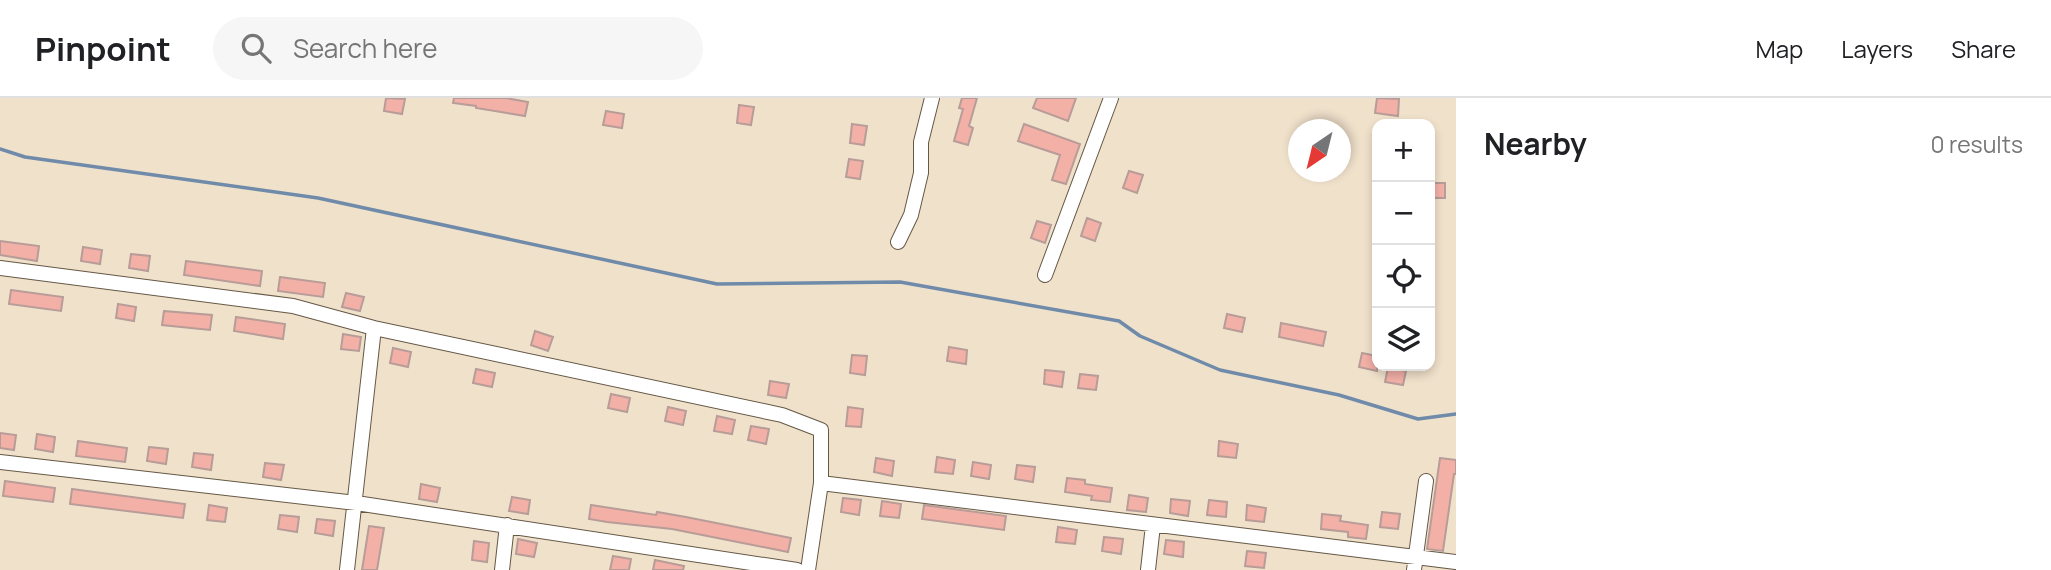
<!DOCTYPE html>
<html lang="en">
<head>
<meta charset="utf-8">
<style>
	:root { --surface:#fff; --page:#f6f6f6; --text:#202124; --muted:#757577; --line:#e0e0e0 }
	body { margin:0; font-family:Manrope,sans-serif; background:var(--page); color:var(--text) }
	.controls { position:absolute; right:21px; top:21px; display:grid; overflow:hidden; border-radius:14px; box-shadow:0 4px 10px #0003 }
	.controls button { width:63px; height:63px; display:grid; place-items:center; padding:0; border:0; border-bottom:2px solid var(--line); background:var(--surface); color:var(--text); font:35px sans-serif }
	.compass { position:absolute; left:1288px; top:21px; width:63px; height:63px; border-radius:50%; background:var(--surface); box-shadow:0 4px 10px #0003; rotate:215deg }
	.list { margin:0; padding:0; list-style:none }
	h2 { display:flex; justify-content:space-between; align-items:center; height:91px; margin:0; padding:0 28px; font-size:30px }
	h2 small { font-size:23px; font-weight:400; color:var(--muted) }
	.icon { flex:none; width:38px; height:38px; fill:none; stroke:currentColor; stroke-width:2; stroke-linecap:round; stroke-linejoin:round }
	.map { position:relative; flex:none; width:1456px; height:472px; overflow:hidden }
	header { display:flex; align-items:center; gap:42px; box-sizing:border-box; height:98px; padding:0 35px; background:var(--surface); border-bottom:2px solid var(--line) }
	header strong { font-size:33px }
	nav { display:flex; gap:38px; margin-inline-start:auto; font-size:24px }
	.search { width:490px; height:63px; background:var(--page); display:flex; align-items:center; gap:18px; box-sizing:border-box; padding:0 24px; border-radius:38px; color:var(--muted); font-size:26px }
	main { display:flex }
	aside { flex:1; background:var(--surface) }
	.map>svg:first-child { display:block }
</style>
</head>
<body>
<header>
<strong>Pinpoint</strong>
<div class="search"><svg class="icon" aria-label="search" viewBox="0 0 24 24"><circle cx="10" cy="10" r="6"/><path d="M15 15l6 6"/></svg>Search here</div>
<nav><a>Map</a><a>Layers</a><a>Share</a></nav>
</header>
<main>
<div class="map">
<svg width="1456" height="472" viewBox="0 0 1456 472">
	<rect width="100%" height="100%" fill="#f0e1cb"/>
	<g fill="none" stroke-linecap="round" stroke-linejoin="round">
		<path stroke="#708baa" stroke-width="3.5" d="M0,51L25,59L318,100L717,186L900,184L1119,223L1140,238L1220,272L1339,297L1418,321L1456,316"/>
	</g>
	<path fill="#f3b0a7" stroke="#b79c98" stroke-width="2" d="M386,0L405,1L402,16L384,13Z
		M454,0H506L528,4L525,18L476,10V8L453,5Z
		M962,0H977L969,28L973,30L968,47L954,43L963,11L959,10Z
		M1037,0H1076L1068,23L1033,10Z
		M1377,0L1399,1L1398,18L1375,15Z
		M739,7L754,9L751,27L737,25Z
		M606,13L624,16L622,30L603,27Z
		M852,26L867,28L864,47L850,45Z
		M1024,26L1080,46L1066,86L1052,82L1060,57L1018,43Z
		M849,61L863,63L860,81L846,79Z
		M1129,73L1143,77L1137,95L1123,90Z
		M1430,85H1445V100H1430Z
		M1087,120L1101,125L1095,143L1081,138Z
		M1037,123L1051,127L1045,145L1031,140Z
		M0,143L39,148L37,163L0,157Z
		M83,149L102,152L100,166L81,163Z
		M131,156L150,158L148,173L129,170Z
		M186,163L262,173L260,188L184,177Z
		M280,179L325,185L323,199L278,193Z
		M11,192L63,199L61,213L9,206Z
		M346,195L364,199L360,213L342,209Z
		M118,206L136,209L134,223L116,220Z
		M164,213L212,217L210,232L162,227Z
		M1227,216L1245,220L1242,234L1224,230Z
		M236,219L285,226L283,241L234,233Z
		M1281,225L1326,234L1323,248L1279,239Z
		M535,233L553,239L548,253L531,247Z
		M343,236L361,239L359,253L341,251Z
		M949,249L967,252L966,266L947,263Z
		M393,250L411,254L408,269L390,265Z
		M1362,255L1377,258V273L1359,269Z
		M852,257L867,258L865,277L850,275Z
		M1388,269L1406,273L1403,287L1385,284Z
		M476,271L495,275L492,289L473,285Z
		M1045,272L1064,274L1062,289L1044,286Z
		M1080,276L1098,278L1096,292L1078,290Z
		M770,283L789,286L786,300L768,297Z
		M611,296L630,300L627,314L608,310Z
		M668,309L686,313L683,327L665,323Z
		M848,309L863,311L861,329L846,328Z
		M717,318L735,322L732,336L714,333Z
		M751,328L769,331L766,346L748,342Z
		M0,335L16,337L14,352L0,350Z
		M37,336L55,339L53,354L35,351Z
		M78,343L127,350L125,364L76,358Z
		M1219,343L1238,346L1236,360L1218,358Z
		M149,349L168,351L166,366L147,363Z
		M194,355L213,357L211,372L192,369Z
		M937,359L955,362L953,376L935,374Z
		M876,360L894,363L892,378L874,374Z
		M1440,360L1456,362V376H1454L1443,453L1427,451Z
		M973,364L991,367L989,381L971,378Z
		M265,365L284,367L281,382L263,379Z
		M1017,367L1035,369L1033,384L1015,381Z
		M1067,380L1085,382V386L1112,390L1110,404L1091,402L1092,398L1065,394Z
		M5,383L55,390L53,404L3,398Z
		M421,386L440,390L437,404L419,401Z
		M72,391L185,406L183,420L70,406Z
		M1129,397L1148,400L1146,414L1127,412Z
		M512,399L530,402L528,416L509,413Z
		M843,400L861,402L859,417L841,414Z
		M1171,401L1190,403L1188,418L1170,415Z
		M1209,402L1227,404L1226,419L1207,417Z
		M882,403L901,406L899,420L880,418Z
		M209,407L227,410L225,424L207,422Z
		M591,407L656,417L657,414L686,419L791,440L788,454L672,431L607,424L589,421Z
		M924,407L1006,418L1004,432L922,421Z
		M1247,407L1266,410L1264,424L1246,422Z
		M1382,414L1400,416L1398,431L1380,429Z
		M1322,416L1341,418L1340,423L1368,427L1366,441L1348,439V434L1321,431Z
		M280,417L299,419L297,434L278,431Z
		M317,421L335,423L333,438L315,435Z
		M369,428L384,430L377,472H362Z
		M1058,429L1077,432L1075,446L1056,444Z
		M1104,439L1123,441L1121,456L1102,453Z
		M518,441L537,445L534,459L516,456Z
		M1166,442L1184,444L1183,459L1164,456Z
		M474,443L489,445L487,464L472,462Z
		M1247,453L1266,455L1264,470L1245,468Z
		M613,458L631,461L629,472H610Z
		M655,462L684,468L683,472H653Z"/>
	<g fill="none" stroke-linecap="round" stroke-linejoin="round">
		<defs>
			<path id="minor" d="M898,144L911,117L921,75V44L932,0
				M0,170L293,208L374,230L782,317L821,332V385
				M1045,177L1111,0
				M0,364L356,405L797,472
				M347,472L374,230
				M502,472L507,427
				M808,472L821,385L1456,464
				M1148,472L1153,427
				M1414,472L1426,383"/>
		</defs>
		<use href="#minor" stroke="#655845" stroke-width="16"/>
		<use href="#minor" stroke="#fff" stroke-width="14"/>
	</g>
</svg>
<div class="controls">
<button>+</button>
<button>−</button>
<button><svg class="icon" aria-label="locate" viewBox="0 0 24 24"><circle cx="12" cy="12" r="6"/><path d="M12 2v4M12 18v4M2 12h4M18 12h4"/></svg></button>
<button><svg class="icon" aria-label="layers" viewBox="0 0 24 24"><path d="M12 4l9 5-9 5-9-5zM3 14l9 5 9-5"/></svg></button>
</div>
<svg class="compass" viewBox="-18 -18 36 36"><path d="M0-13l5 13h-10z" fill="#e53935"/><path d="M0 13l5-13h-10z" fill="#757577"/></svg>
</div>
<aside>
<h2>Nearby<small>0 results</small></h2>
<ul class="list">
</ul>
</aside>
</main>
</body>
</html>
